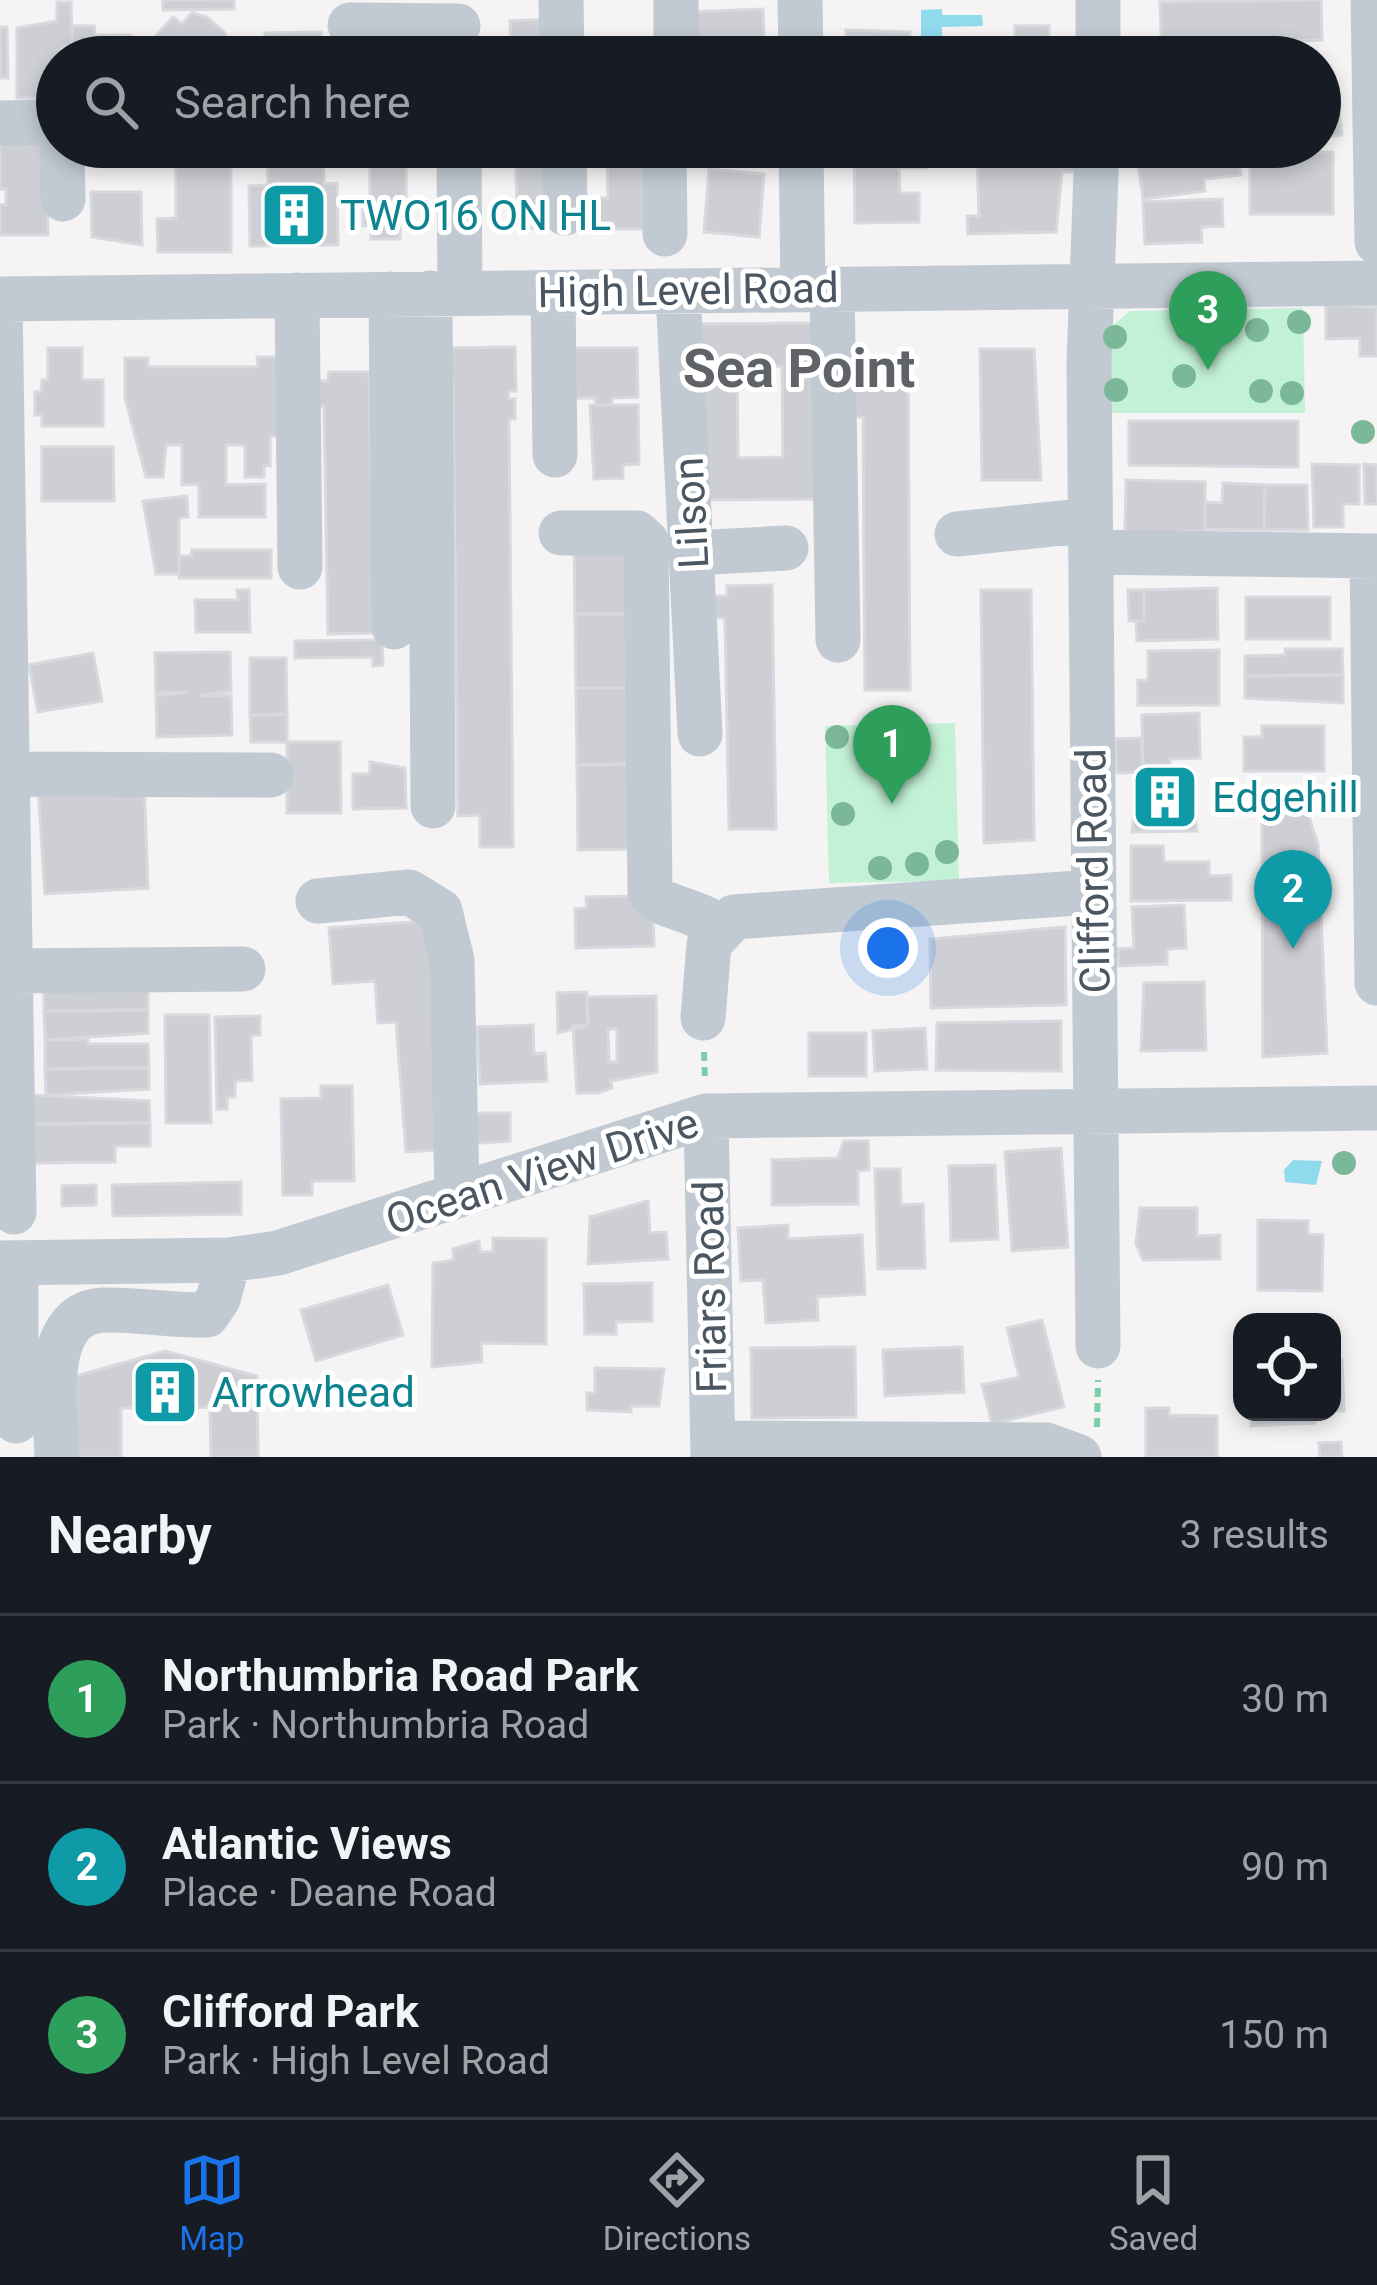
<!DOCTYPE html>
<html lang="en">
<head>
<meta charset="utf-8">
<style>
	:root { --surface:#171b24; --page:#20242c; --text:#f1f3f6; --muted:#9ea1a6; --line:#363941; --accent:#1a73e8 }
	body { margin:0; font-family:Roboto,sans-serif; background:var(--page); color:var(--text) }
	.controls { position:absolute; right:36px; bottom:36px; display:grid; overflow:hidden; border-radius:24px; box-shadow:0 6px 18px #0003 }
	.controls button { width:108px; height:108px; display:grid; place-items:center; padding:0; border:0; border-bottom:3px solid var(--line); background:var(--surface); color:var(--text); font:60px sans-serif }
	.you { position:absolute; left:888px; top:948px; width:42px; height:42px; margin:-30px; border:9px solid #fff; border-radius:50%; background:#1a73e8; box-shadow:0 0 0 18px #1a73e833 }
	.badge { display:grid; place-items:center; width:78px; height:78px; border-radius:50%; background:var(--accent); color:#fff; font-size:39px; font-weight:700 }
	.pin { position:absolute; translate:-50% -99px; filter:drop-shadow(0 3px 6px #0008) }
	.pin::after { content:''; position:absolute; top:63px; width:42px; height:36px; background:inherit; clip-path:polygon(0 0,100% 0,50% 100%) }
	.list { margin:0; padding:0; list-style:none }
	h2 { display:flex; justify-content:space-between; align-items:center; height:156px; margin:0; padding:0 48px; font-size:51px }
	h2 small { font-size:39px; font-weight:400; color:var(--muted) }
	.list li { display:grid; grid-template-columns:78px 1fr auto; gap:36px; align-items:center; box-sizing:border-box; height:168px; padding:0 48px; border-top:3px solid var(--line) }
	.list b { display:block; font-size:45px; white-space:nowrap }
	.list p { margin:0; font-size:39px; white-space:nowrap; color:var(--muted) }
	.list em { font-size:39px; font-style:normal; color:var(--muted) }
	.icon { flex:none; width:66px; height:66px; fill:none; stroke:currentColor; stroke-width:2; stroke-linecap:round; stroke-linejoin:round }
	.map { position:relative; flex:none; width:1377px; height:1457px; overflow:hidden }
	.search { position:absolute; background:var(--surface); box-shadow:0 6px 18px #0003; left:36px; right:36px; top:36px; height:132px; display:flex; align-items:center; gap:30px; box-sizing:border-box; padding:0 42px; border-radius:66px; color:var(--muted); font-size:45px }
	.sheet { height:660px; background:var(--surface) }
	nav { display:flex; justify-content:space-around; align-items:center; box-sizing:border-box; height:168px; border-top:3px solid var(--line); background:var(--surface); font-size:33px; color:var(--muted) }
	nav a { display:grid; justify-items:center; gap:6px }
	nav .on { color:var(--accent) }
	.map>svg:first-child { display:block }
</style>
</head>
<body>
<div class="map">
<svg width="1377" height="1457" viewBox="0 0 1377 1457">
	<rect width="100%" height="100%" fill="#f5f3f3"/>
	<path fill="#c3f1d5" d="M1303,308L1305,413H1111V327L1130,311Z
		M955,723L959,881L829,883L825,726Z"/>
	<path fill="#90daee" d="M942,9V15H982L983,26L942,27V44H921V10Z
		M1293,1160L1322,1161L1316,1185L1285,1182L1284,1170Z"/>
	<path fill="#cdcfd5" stroke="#d7d9de" stroke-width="3" fill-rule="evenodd" d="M163,0H234V9L163,10Z
		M1321,0L1322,40L1212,45L1213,57H1162L1160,2Z
		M57,2H71L72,46L61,47L57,57V98H17V28L57,21Z
		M763,9L765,57H693L691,12Z
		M192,13L207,17L225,33L230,57H146L141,52L173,17L182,24Z
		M555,19L556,57H511L510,21Z
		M72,26H94L95,35H131V57H72Z
		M1015,26H1049V57H974V41H1015Z
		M0,27H7L8,78H0Z
		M846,30L910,32V52H936V57H847Z
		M321,32L322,57H266L265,33Z
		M405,46V57H369V47Z
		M1335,82L1342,135L1320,138V84Z
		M0,143H46L48,235H0V205H6V189H0Z
		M156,147H231V252H158L157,219L176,218V160H156Z
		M267,147H323L324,184L337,183L338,245L250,246L249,186L268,185Z
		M370,147H406V223H400V239H371L370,225L363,226V204H370Z
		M515,147H560L563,227L518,229Z
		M607,147H642L643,229H597L596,198H608Z
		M705,147H764V158L704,157Z
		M854,147H927V168H899L900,193H919V222L855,223Z
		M983,147H1075L1076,172H1062L1056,232L968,234L967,216H979L977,152Z
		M1201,147H1237L1241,175L1204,179L1205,191L1143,199L1137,156Z
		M1333,152V214H1250V153Z
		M709,169L764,174L759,237L704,232Z
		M91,192H141L142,245L92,237Z
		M1222,199L1223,226L1201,227L1202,242L1145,244L1143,202Z
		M1326,305L1377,307V356H1360V338L1326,339Z
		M817,323L819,499L704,500L701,324ZM782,366L783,457L738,458L737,367Z
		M515,347L516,391H508L509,399H515V419H509L513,847H480V815L458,816L453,382H445L453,348Z
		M48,348H82V380H103V426H42V415H35V392H41L42,380H48Z
		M567,348H637L638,397L612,398V405H596L595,398H568Z
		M980,349H1034L1041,480H982Z
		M257,357H283V437L270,436V466L264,465V477H245V445H226V485L265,484V517H199V484L182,485V445H166L163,477H146L125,398V358H148V367H258Z
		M329,372H369L374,633L328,634L324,406H308L307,381H328Z
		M867,379H908L910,690H865L863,417H843V389H867Z
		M590,405H638L639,464L623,465V478L594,479Z
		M1129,421H1298V467L1129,465Z
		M42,447H113L114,501H42Z
		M1312,464L1359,465V504H1343V527H1314Z
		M1364,464L1377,465V504H1365Z
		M1126,480L1205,482V531L1125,534Z
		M1223,483L1265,485L1264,530L1205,529V502L1222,503Z
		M1265,485H1307L1308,530H1264Z
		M187,496L188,517L179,518V574H156L143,501Z
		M574,538H629L630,614H575Z
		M192,550H271V578H179V556H191Z
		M772,585L776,829H729L725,618H708V596H727V586Z
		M1217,588L1218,639L1137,641L1136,621H1144V590Z
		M237,590H249L250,632H196L195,600H238Z
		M981,590H1031L1034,840L984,843Z
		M1128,590H1144V621H1129Z
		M1246,597H1330V639H1246Z
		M575,614H630L631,688H576Z
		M382,640L383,665L373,666V657L295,658V641Z
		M1285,649H1342L1343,675L1245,676V656L1285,655Z
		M1219,650V705H1138V680L1148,681V651Z
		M230,652L231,691L199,696L231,695L232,735L157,737L156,696L188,692L156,693L155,653Z
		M93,653L102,701L38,712L29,665Z
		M250,658H286L287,714L250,715Z
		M1343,675V703L1245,698V676Z
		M576,688H631L632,764L577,765Z
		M1199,713L1200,758L1170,759V771L1143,772L1142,715Z
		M287,714V742H251L250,715Z
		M1262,726H1324V771H1244V737H1262Z
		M1141,738L1143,772L1117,773L1115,739Z
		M287,742H340L341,813H287Z
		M370,762L405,768L406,808L353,809V774H370Z
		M632,764L633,849L578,850L577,765Z
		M144,781L148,888L45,894L38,787Z
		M1138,783H1190L1197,831L1132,832Z
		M1306,807L1318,845L1327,1053L1263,1057L1262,812L1290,814Z
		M1131,846H1163L1164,862H1209V876L1231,875V900L1131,901Z
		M640,896L653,907L654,946L576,948L575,909L587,908L586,897Z
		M1184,905L1186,948L1167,949V964L1119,966L1118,949L1134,948L1132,907Z
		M437,920L454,1149L406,1152L396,1022L378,1023L375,981L333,984L329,928Z
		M1065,927L1066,1005L931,1008L930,939Z
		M1204,982L1206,1050L1141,1051L1144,983Z
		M44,983L148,986V1010L44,1011Z
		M587,992L588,1025L558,1033L557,993Z
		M656,996L657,1072L611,1081L612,1088L598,1093H577L573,1026L588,1025L587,997ZM608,1029H617V1062H609Z
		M148,1010V1033L45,1040L44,1011Z
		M165,1015H209L211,1123H166Z
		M260,1016V1035H251L252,1080L235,1081V1097H227V1109H217L215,1017Z
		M1061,1021V1071L936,1070L937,1023Z
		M533,1025L534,1054L545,1053L547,1081L480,1084L477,1027Z
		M925,1028L927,1069L875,1071L873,1031Z
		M809,1033H866V1076H809Z
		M88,1039V1044H148L149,1068L45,1069V1040Z
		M89,1068H149V1089L46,1095L45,1069Z
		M321,1086H352L354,1181H312V1195H283L281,1099L321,1098Z
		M33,1095L149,1101L150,1123L34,1124Z
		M482,1113H510V1141L468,1144V1116Z
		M150,1123V1146H115V1162L34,1163V1124Z
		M844,1141H868L869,1170L858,1171V1204L772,1205V1160L838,1158Z
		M1061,1148L1068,1247L1012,1251L1005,1152Z
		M995,1165L998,1239L951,1241L949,1166Z
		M875,1169H900L901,1205L923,1204L925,1268L878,1269Z
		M241,1182V1214L113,1216L112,1185Z
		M96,1185V1205L62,1206V1186Z
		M648,1201L650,1233L666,1232L668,1259L588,1264L590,1217Z
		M1140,1208H1197V1236L1220,1235V1259L1143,1260L1136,1244Z
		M1258,1220L1308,1221V1234L1323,1235L1322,1291L1258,1290Z
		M788,1225V1239L862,1235L865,1294L817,1297L818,1320L766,1323L763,1280L741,1281L738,1228Z
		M493,1238L546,1239V1344L481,1343L482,1362L432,1367L433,1263L454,1260L453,1249L479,1241L480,1252H493Z
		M652,1283V1321L616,1322V1334H585L584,1284Z
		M388,1285L403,1335L316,1361L301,1310Z
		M1042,1320L1064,1407L992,1424L982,1385L1019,1377L1007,1328Z
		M855,1347L856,1417L752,1418L751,1348Z
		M962,1347L964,1392L885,1396L883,1350Z
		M165,1351L257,1376L258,1457H211L210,1407L121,1408V1457H74L73,1377Z
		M1332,1360H1342L1344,1411H1332Z
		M595,1368L664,1369L659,1406H631V1412L587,1410V1393H595Z
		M1146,1408H1169V1415L1217,1416V1457H1146Z
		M1251,1412H1314L1315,1423L1251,1426Z
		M1341,1442L1342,1457H1320L1319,1443Z"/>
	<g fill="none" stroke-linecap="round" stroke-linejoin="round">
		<path stroke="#7ad0a6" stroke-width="6" stroke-dasharray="9 6" stroke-linecap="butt" d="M704,1052L705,1080
			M1097,1427L1098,1380"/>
		<path stroke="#c1cad2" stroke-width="45" d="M561,0L562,57
			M800,0L801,57
			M1373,0L1377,242
			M350,25L458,26
			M676,57V0
			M1098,57V0
			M0,123L57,122
			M62,147L63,199
			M459,147L460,293
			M564,147L565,213
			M664,147L665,234
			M801,147L803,289
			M1097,147L1089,363L1098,1346
			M832,288L838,640
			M678,292L700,734
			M430,293L433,806
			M553,293L555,455
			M391,294L394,627
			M297,295L300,567
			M0,299L1377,283
			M0,299L14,1212
			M561,533H637L646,541L650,893C660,907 699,910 720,928
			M957,534L1090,520
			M1091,552L1377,556
			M693,553L786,548
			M1372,556L1377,983
			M6,774L271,775
			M318,901L409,892L440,911L452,960L457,1196
			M10,971L243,969
			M703,1018L709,944L734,917L1092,892
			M706,1116L713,1457
			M0,1263L229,1260L278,1253L706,1116L1377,1108
			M16,1263V1421
			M715,1443L1046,1445L1079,1457
			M57,1457C56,1414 38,1314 103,1310C137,1309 173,1316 207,1315L218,1299L229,1260"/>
	</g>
	<g fill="#7bb799">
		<circle cx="1299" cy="322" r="12"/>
		<circle cx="1187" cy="329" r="12"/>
		<circle cx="1257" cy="330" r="12"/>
		<circle cx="1115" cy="337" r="12"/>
		<circle cx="1184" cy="376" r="12"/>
		<circle cx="1116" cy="390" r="12"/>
		<circle cx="1261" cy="391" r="12"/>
		<circle cx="1292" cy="393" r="12"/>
		<circle cx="1363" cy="432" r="12"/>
		<circle cx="837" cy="737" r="12"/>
		<circle cx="843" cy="814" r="12"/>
		<circle cx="947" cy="852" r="12"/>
		<circle cx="917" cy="864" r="12"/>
		<circle cx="880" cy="868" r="12"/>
		<circle cx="1344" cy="1163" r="12"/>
	</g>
	<defs>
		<symbol id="building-square" viewBox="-11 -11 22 22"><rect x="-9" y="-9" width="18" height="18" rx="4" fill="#0f9aa8" stroke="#fff"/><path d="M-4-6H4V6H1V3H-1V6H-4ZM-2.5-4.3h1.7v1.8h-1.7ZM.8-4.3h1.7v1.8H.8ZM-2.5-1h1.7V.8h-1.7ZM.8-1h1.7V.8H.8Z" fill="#fff"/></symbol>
	</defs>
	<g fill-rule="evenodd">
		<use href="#building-square" x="256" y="177" width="76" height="76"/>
		<use href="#building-square" x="1127" y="759" width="76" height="76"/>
		<use href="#building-square" x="127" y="1354" width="76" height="76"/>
	</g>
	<g text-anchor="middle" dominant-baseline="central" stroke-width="10" stroke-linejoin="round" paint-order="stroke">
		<g font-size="42" fill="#0d838f" stroke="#fff" text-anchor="start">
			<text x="340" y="215">TWO16 ON HL</text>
			<text x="1212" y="797">Edgehill</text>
			<text x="212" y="1392">Arrowhead</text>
		</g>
		<g font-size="42" fill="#4a5661" stroke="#fff">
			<text transform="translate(688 290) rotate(-1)">High Level Road</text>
			<text transform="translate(691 513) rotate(-93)">Lilson</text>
			<text transform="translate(1093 871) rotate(-91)">Clifford Road</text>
			<text transform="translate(542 1171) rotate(-18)">Ocean View Drive</text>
			<text transform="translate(710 1287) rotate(-91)">Friars Road</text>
		</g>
		<g font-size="54" font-weight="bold" fill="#5f6368" stroke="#fff">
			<text x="799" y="368">Sea Point</text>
		</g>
	</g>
</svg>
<div class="controls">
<button><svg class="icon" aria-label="locate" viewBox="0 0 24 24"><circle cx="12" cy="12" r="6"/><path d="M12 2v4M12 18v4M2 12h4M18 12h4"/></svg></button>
</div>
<div class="you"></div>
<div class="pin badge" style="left:892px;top:804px;background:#2e9e5b">1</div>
<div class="pin badge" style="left:1293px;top:949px;background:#0f9aa8">2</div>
<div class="pin badge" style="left:1208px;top:370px;background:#2e9e5b">3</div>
<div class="search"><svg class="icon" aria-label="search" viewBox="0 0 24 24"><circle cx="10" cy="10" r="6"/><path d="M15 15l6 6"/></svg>Search here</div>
</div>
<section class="sheet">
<h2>Nearby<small>3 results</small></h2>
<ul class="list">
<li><span class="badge" style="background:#2e9e5b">1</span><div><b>Northumbria Road Park</b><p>Park · Northumbria Road</p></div><em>30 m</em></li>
<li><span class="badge" style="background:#0f9aa8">2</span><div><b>Atlantic Views</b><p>Place · Deane Road</p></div><em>90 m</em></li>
<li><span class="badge" style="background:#2e9e5b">3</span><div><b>Clifford Park</b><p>Park · High Level Road</p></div><em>150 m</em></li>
</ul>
</section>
<nav>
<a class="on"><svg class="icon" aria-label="map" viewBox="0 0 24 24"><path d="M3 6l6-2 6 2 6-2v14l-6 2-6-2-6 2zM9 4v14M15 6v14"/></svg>Map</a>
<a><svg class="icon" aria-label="directions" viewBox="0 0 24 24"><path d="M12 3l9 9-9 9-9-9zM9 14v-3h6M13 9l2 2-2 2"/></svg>Directions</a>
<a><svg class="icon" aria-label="saved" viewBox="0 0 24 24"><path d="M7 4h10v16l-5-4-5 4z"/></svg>Saved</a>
</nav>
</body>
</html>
